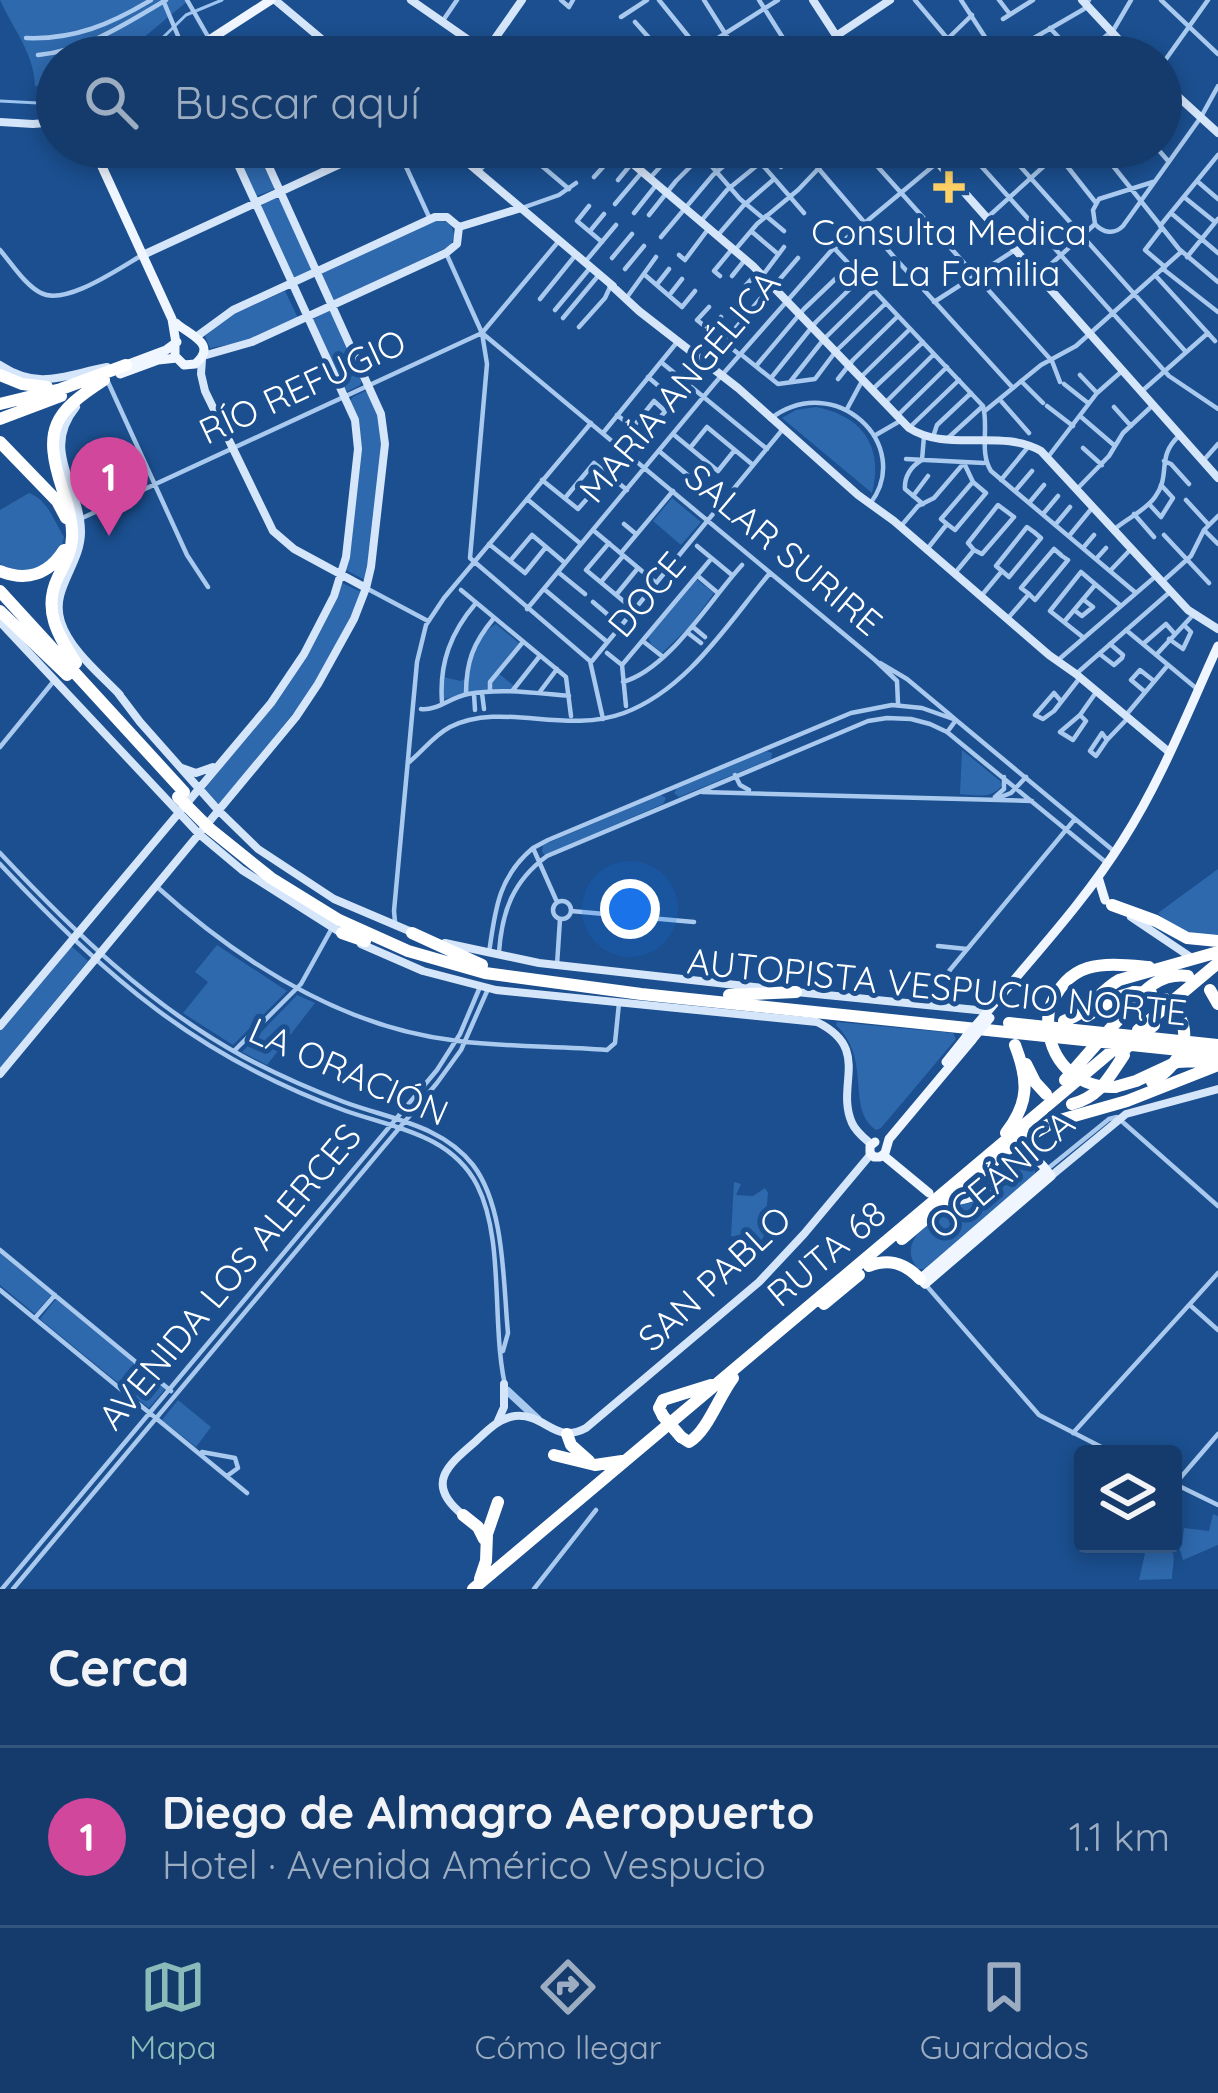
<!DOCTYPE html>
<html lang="es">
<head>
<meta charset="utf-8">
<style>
	:root { --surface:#143b6b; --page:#1d4271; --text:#f1f3f6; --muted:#9dadc1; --line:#33557e; --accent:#8bbbb9 }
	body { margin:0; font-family:Quicksand,sans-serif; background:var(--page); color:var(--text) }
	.controls { position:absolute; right:36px; bottom:36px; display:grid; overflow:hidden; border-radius:12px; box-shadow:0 6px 18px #0003 }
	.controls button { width:108px; height:108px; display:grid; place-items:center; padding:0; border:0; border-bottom:3px solid var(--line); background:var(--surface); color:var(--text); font:60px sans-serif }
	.you { position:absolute; left:630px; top:909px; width:42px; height:42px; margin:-30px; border:9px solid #fff; border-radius:50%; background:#1a73e8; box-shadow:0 0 0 18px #1a73e833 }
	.badge { display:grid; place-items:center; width:78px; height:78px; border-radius:50%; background:var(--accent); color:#fff; font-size:39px; font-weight:700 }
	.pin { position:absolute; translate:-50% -99px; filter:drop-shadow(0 3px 6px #0008) }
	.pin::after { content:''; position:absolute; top:63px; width:42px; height:36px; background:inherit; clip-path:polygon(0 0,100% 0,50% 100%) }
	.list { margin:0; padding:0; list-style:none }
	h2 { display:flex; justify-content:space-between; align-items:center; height:156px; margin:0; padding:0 48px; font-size:51px }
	h2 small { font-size:39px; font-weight:400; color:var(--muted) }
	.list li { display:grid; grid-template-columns:78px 1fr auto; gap:36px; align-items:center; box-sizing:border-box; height:180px; padding:0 48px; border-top:3px solid var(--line) }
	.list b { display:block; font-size:45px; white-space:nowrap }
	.list p { margin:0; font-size:39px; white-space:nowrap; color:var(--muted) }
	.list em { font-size:39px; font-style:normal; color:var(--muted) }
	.icon { flex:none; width:66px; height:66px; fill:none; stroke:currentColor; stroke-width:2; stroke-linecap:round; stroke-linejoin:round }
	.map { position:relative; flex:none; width:1218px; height:1589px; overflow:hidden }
	.search { position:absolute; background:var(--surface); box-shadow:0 6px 18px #0003; left:36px; right:36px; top:36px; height:132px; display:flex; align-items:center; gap:30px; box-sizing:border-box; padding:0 42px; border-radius:66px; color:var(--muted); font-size:45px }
	.sheet { height:336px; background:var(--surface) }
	nav { display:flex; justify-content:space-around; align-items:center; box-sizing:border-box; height:168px; border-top:3px solid var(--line); background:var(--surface); font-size:33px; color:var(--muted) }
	nav a { display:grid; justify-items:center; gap:6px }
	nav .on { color:var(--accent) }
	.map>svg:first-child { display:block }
</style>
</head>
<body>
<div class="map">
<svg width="1218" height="1589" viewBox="0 0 1218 1589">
	<rect width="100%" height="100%" fill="#1b4f8f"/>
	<path fill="#2e69ad" d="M0,0H189L120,57H57V84L35,86C34,53 13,29 0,0Z
		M232,147H258L275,186L273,190L256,196Z
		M276,198L282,201L312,267L311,270L294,279L261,208L264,203Z
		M434,221C446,219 454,225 454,237L450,246L334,301L321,273Z
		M285,291L298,318L243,342L210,348L205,336L227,317Z
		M329,310L333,311L363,377L360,385L348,391L343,388L312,320Z
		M365,391L371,394C374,404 379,413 380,423C388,462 374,541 365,580L346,570L359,465L350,401L353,397Z
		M816,407C862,416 884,446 872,493L782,418L796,410Z
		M29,493C48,500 54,521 64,537L61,549L37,571L14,572L0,564V510Z
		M672,498L701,522L681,545L653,521Z
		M696,579L714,593L689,627L662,653L651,644L648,637Z
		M342,583L361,592L347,625L307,697L218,805L204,790L288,685L329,613Z
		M496,624L520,644L497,672L514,686L510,690C487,689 467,692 445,699L442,697L443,677L461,681L466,678C472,657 476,635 496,624Z
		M962,750L1000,781L1002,785C992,800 975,795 960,794Z
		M767,751L772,753L771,759L679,797L674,793L677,788Z
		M661,795L666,798L663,804L545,855L542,852L543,845Z
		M1218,869V938L1171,928L1158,913Z
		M217,945L287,991L233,1045L183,1013L208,982L195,972Z
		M71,946L88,961L0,1068V1031Z
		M297,995L315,1003L267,1065L242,1052Z
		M837,1022L953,1033L956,1039L881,1128L876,1130C845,1108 873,1061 836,1025Z
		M1025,1162L1035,1166V1174L925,1269H918C896,1242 930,1222 949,1205C984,1207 999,1181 1025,1162Z
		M734,1182L741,1184L736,1195L753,1196L765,1188L768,1193L764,1236L761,1241L731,1236Z
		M0,1253L51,1295L35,1314L0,1285Z
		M56,1299L165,1389L149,1408L40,1319Z
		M178,1400L211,1427L196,1447L162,1420Z
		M1213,1514L1218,1516V1545L1183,1560L1179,1547L1182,1545L1184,1528L1209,1531Z
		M1151,1544H1167C1178,1554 1172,1566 1172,1579L1139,1580L1146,1549Z"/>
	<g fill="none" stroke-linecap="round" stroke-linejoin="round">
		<path stroke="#9cc4f0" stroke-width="3" d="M143,57L186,15L222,0
			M0,101L38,103L57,101"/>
		<path stroke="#a9c9ee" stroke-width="4.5" d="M163,0L186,55
			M187,0L210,40
			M561,0L569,7L573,0
			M659,0L705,57
			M704,0L740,57
			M759,0L795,57
			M915,0L963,57
			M961,0L998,57
			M999,0L1009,13
			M1161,0L1218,54
			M621,17L647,0
			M1003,19L1033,0
			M442,22L457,0
			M635,22L666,57
			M1050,28L1077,57
			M26,38C74,40 111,24 151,0
			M1027,42L1036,57
			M914,45L925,57
			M585,51L593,57
			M38,55C87,50 125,24 166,0
			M688,57L778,0
			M929,57L972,15
			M1001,57L1084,9L1089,0
			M1082,57L1114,29L1131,0
			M1161,66L1208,0
			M397,147L430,219
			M695,147L740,199L763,218
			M747,147L804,213
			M800,147L894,257L1013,388
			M860,147L1052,361L1060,382
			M964,147L1169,376L1218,409
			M1003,147L1186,352
			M1052,147L1096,203
			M1098,147L1179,249L1218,282
			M1156,147L1169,162
			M499,148L513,159L523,150L569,189
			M463,159L473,147
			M935,160L948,147
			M633,165L649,147
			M781,167L809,147
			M480,170L500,147
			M594,177L621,147
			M650,178L678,147
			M618,180L632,163
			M1197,181L1218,199
			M1184,197L1215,222
			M615,204L642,172
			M589,206L577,221L602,242
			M522,208L559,195L576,183
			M634,213L657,184
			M1171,213L1218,253
			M649,215L676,181L710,147
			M766,216L784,231
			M989,216L1065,147
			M701,221L727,190L760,163
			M1095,224C1103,233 1114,235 1123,226L1201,117L1218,86
			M1095,224L1093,210L1099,199L1153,182
			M1160,226L1218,155
			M1162,228L1145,250L1165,267
			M590,231L604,214
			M751,231L778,254
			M718,235L743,206L773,180
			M661,237L713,175L746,147
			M834,248L983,406C989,427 979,452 991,471L1136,593
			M0,250C12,264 25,285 41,293C65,306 118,269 139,257
			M735,250L757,224L798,190L839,147
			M446,253L482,333L487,364L470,558L590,661L603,719
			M679,255L685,260L709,228
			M1187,257L1218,219
			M612,258L632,234
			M585,262L616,225
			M625,269L644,246
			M1163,269L1218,312
			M645,275L682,307L695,291
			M763,275L784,247
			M1155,275L1215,341
			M720,276L714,271L733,248
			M732,276L744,261
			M1038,276L1095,224
			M658,283L669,269
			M746,285L759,271
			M774,286L798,258
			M671,293L682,279
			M540,299L574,257
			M625,300L656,257
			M934,302L1015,250
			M709,307L697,320L740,355
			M555,310L590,268
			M563,318L598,276
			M579,327L605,298L611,285
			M710,331L721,317
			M482,333L875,660L897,681L898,704
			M724,342L770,287
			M743,356L778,384L815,379L836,351L886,303
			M661,362L767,449
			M756,366L804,309L850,265
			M863,375L910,329
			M1080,375L1097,393
			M771,378L816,322L862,277
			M838,379L853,360L898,316
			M1021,381L1043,403
			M108,382L187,555L208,587
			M790,382L824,339L874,290
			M1064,384L1088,403
			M874,388L923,342
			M1141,392L1208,333
			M1001,401L1029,433
			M885,403L934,354
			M1047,406L1073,426
			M1114,407L1131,426
			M847,409L861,383
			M986,410L1041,365L1076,346L1181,252
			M617,415L644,436L675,400L648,377
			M897,416L947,367
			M1080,416L1115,446
			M770,419C835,369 915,445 870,504
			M633,427L654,401L665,411
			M909,428L959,380
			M603,433L678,341
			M673,434L718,471L734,451
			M874,436L900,421
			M933,437L937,425L971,393
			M948,438L983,406
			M690,448L707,427L753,465
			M1083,448L1102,465
			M659,451L721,503
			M1048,457L1097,393L1122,371
			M906,459L984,463
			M1164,461L1171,464L1189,484
			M1203,461L1218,444
			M542,480L578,509L608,475
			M1001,480L1028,447
			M1077,489L1109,456L1123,433L1153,405
			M1015,491L1032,471
			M913,496L928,476
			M565,498L594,463L627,490
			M527,499L581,544
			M1186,500L1208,524
			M1029,503L1044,485
			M923,504L905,489C904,477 911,466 922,460L924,436
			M1149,504L1161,517L1173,498L1161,485
			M1043,514L1058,496
			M1134,514L1154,537
			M80,519L482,333L558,242
			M624,524L636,534
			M947,524L955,530L986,493L973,482L964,463
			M947,524L941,519L971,484
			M1055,525L1070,507
			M901,526L918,506L934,498L964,463
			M1116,528C1128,518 1146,510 1155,497C1172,474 1155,457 1180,435
			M593,530L655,582
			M1204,530L1218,544
			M1164,535L1209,583
			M1069,536L1092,508
			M609,543L586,570L633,609
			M489,544L525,573L546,547
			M697,546L732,575
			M928,548L947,524
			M1083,548L1094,535
			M974,550L982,554L1014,517L1006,511
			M974,550L968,543L998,505L1006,511
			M621,553L673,491
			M1096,559L1106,548
			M510,561L532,535L565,563
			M1002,571L1009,577L1041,538L1034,532
			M1002,571L996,566L1027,527L1034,532
			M1110,571L1131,549
			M558,572L585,594
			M955,573L974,550
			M699,577L718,593
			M601,582L623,556
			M1162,582L1191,556L1204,530L1218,516
			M366,588L428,621
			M544,589L606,641
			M461,590L566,677L571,716
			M1029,594L1021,588L1054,549L1061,555
			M1029,594L1035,600L1068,560L1062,556
			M616,595L638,568
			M982,595L1002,571
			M593,602L620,625
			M527,609L715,383L831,251L938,162
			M1074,610L1082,616L1093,607L1084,600
			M1009,617L1029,594
			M1064,622L1095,585
			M693,627L705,637
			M1126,630L1196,688
			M688,633L701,643
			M1084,638L1050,611L1081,572L1121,606
			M1169,639L1183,649L1191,632L1184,625
			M644,642L663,657
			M1143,644L1166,624L1174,633
			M607,653L622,665
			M1101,655L1114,665L1122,658L1123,655L1110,644
			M1156,655L1193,615
			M592,661L783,429
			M1057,661L1156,576
			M880,663L907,679L949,714L956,720L948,731
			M622,665L711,559
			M622,665L626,706
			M1076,674L1171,591
			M623,682C669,669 709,601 742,565
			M490,690V682L523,642
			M513,690L539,657
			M1144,691L1131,680L1140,670L1154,681
			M482,693L484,709
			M539,693L557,669
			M466,694C466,662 473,643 494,618
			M474,694L475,710
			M1060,700L1054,693L1035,715L1043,719L1054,711L1079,679
			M442,702C439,663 451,632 476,603
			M421,709C437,711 451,697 468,694C502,688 534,693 569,696
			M1080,715L1086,721L1073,740L1060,732Z
			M1080,715L1097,691
			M1126,715L1168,665
			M1102,733L1107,740L1096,756L1090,751Z
			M1107,740L1128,718
			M0,747L53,682
			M408,763C423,751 433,736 450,727C503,701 564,735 624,713C688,689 728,623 770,573
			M735,775L740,785L749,790
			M702,792L1032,801
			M995,797L1004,789V777
			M998,798L1011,793L1026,777
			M533,848L557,902
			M0,853C74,932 149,1005 244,1057C276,1074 310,1089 344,1102C390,1119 442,1125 473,1165C505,1207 503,1282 508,1333L503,1351
			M0,864C107,978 197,1057 346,1111C395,1128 451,1135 477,1185C506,1242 490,1331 507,1393L532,1416
			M156,886C240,962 343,1028 458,1041C507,1047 557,1046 607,1050L615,1043L619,1003
			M553 910a9 9 0 1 1 18 0a9 9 0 1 1-18 0Z
			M571,911L694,922
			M395,922L394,911L417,662L426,625L444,598L591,423
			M938,946L967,949
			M499,952C502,911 513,881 547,856L868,721L887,718L911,719L930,724L947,732L1108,864
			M489,953C495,911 498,877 533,848L548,840L851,713L892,705L922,708L956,720L1115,852
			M557,965L560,919
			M928,1006L940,982L1075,819
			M236,1049L301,984L332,928
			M1046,1170L1109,1119L1117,1117L1218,1206
			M0,1250L171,1391
			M925,1284L1039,1415L1115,1454
			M0,1290L247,1493
			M1191,1306L1218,1330
			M35,1318L55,1295
			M508,1389L539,1418
			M1073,1433L1218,1273
			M202,1452L235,1458L238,1468L227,1476
			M1175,1484L1218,1434
			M1175,1484L1218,1505
			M2,1589L437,1070L460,1034L480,987
			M13,1589L437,1083L461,1050L488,989
			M534,1589L596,1510"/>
		<path stroke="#d6e6fa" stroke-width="8" d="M275,0L343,57
			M411,0L493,57
			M813,0L850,57
			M1082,0L1135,57
			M836,36L890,0
			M210,40L218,57
			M482,57L522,0
			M1161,81L1218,133
			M0,122L33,124L57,122
			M449,147L613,286
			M613,147L753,266L909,428C947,453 1001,428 1041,451L1188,610L1218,629
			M924,147L1218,478
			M459,227L518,209
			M143,255L377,147
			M611,285L639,311L738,388L858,495L894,521L1049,655L1076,674
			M196,337L233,310L435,217H447L459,227
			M203,356L252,342L446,253L457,244L459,227
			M202,359L201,374L205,391L273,531L294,549L366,588
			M0,365C40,391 65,375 107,367
			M76,407C40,451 81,486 81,532C81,565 50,589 61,622C70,650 100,674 120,695
			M0,622L199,834L242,870L343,934
			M1076,674L1169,752
			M118,693L140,722L218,810L258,849L334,899L414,933
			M182,768L196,773L213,767
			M1131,917L1189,956
			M445,943L539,963L763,988
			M361,944L423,971L496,990L817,1022C872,1049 835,1085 852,1123C856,1132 864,1138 871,1144
			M796,992L987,1011
			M0,1026L271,703L304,654L334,596L346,557L358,449L355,420L230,147
			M0,1074L296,717L318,684L354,619L366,588L371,567L385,444L381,414L260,147
			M1051,1176L1126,1114L1218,1089
			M497,1423L504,1407V1384
			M463,1515C424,1484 448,1465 476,1441C487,1431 499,1418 515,1416C546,1413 554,1445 586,1428L759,1282L804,1234L871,1154"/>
		<path stroke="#f0f6ff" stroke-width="9" d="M183,57L271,0
			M93,147L172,319L176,343
			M175,346V356L184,365L195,364C219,344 189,335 176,323
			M126,365L166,350L177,342
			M120,374L158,360L177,358
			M1098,877L1105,900
			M984,1016C1032,957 1083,904 1123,840C1162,779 1188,711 1218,646
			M946,1062L966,1037
			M875,1142L870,1146V1153L874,1157H880L885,1153L889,1139L972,1040
			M883,1155L929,1193
			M960,1200C991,1195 1002,1173 1027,1157C1038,1157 1044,1167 1051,1176L925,1284L920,1279L1046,1170"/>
		<path stroke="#fff" stroke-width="12" d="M0,375L22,384L47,387
			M0,404L61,389L126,365
			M0,419L61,396
			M0,442L57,501L66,518
			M0,571C27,582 49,574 64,550
			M0,591L184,792
			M0,611L67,675
			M76,663C58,635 42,610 58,577C65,563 73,549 72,533C72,517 67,502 62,488C43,429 53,413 104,380
			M210,829L271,878L339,920L408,951L485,973L641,994L1218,1054
			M1112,905L1156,921L1187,938L1218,941
			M342,933L365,941
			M412,933L482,965
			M1210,990L1218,1004
			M729,995L796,992
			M1049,1010C1068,958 1104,963 1149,967
			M1087,1016L1118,997L1134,992
			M1119,1019C1140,996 1155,972 1188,976
			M1064,1021C1088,1013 1098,992 1119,980L1218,952
			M1009,1023L1218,1045
			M1138,1030L1218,963
			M1026,1064L1035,1082L1046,1094
			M1065,1080L1093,1048
			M1115,1087L1136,1081L1177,1062L1217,1060
			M1072,1104C1100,1097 1109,1077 1124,1055
			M1006,1133C1029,1103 1029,1081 1015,1045
			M1006,1150L1053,1122L1127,1101L1218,1065
			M902,1239L1001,1155
			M869,1266C889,1258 905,1263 920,1279
			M824,1304L859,1275
			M663,1416L659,1408L663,1400L711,1385
			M567,1434L571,1445L589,1461
			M681,1437L689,1442C707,1432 719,1396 733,1378
			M554,1455L595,1465L622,1461
			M463,1515L478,1527L484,1539
			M480,1579L486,1561L487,1534L498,1502
			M473,1589L1112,1051"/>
		<path stroke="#f0f6ff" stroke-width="9" d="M966,1037L984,1016
			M972,1040L990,1018"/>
		<path stroke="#fff" stroke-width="12" d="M178,797L210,829
			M1134,992L1151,993
			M1049,1010C1043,1053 1071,1088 1115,1087
			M1093,1048L1119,1019
			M1120,1053L1154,1025
			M1152,1082C1185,1061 1198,1028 1165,999
			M663,1416L681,1437"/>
	</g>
	<path fill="#ffd166" stroke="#1b4f8f" stroke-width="4.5" d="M943 169h12v12h12v12h-12v12h-12v-12h-12v-12h12z"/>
	<g text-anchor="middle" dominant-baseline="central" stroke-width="10" stroke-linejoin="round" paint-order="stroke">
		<g font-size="36" fill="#fff" stroke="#1b4f8f">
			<text x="949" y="231">Consulta Medica<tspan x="949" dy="41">de La Familia</tspan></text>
		</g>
		<g font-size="36" fill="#fff" stroke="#1b4f8f">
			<text transform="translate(302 386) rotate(-25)">RÍO REFUGIO</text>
			<text transform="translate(679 386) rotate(-50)">MARÍA ANGÉLICA</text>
			<text transform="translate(784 549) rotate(40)">SALAR SURIRE</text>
			<text transform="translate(646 594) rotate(-50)">DOCE</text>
			<text transform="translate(937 986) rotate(6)">AUTOPISTA VESPUCIO NORTE</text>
			<text transform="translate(349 1071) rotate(24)">LA ORACIÓN</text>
			<text transform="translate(1001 1174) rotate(-40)">OCEÁNICA</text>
			<text transform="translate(826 1253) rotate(-40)">RUTA 68</text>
			<text transform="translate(229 1276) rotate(-50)">AVENIDA LOS ALERCES</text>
			<text transform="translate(714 1278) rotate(-43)">SAN PABLO</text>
		</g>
	</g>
</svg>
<div class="controls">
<button><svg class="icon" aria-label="layers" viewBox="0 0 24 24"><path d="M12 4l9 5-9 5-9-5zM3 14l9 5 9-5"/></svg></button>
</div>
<div class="you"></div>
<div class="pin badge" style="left:109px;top:536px;background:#d1479c">1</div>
<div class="search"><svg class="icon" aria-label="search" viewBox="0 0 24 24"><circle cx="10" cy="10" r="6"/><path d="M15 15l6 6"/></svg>Buscar aquí</div>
</div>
<section class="sheet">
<h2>Cerca<small></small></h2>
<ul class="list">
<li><span class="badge" style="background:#d1479c">1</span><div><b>Diego de Almagro Aeropuerto</b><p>Hotel · Avenida Américo Vespucio</p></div><em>1.1 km</em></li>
</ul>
</section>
<nav>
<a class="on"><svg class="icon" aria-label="map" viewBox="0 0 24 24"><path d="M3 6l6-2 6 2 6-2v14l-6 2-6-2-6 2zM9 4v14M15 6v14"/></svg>Mapa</a>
<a><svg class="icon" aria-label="directions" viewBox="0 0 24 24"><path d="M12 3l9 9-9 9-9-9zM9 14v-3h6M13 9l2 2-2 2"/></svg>Cómo llegar</a>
<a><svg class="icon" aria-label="saved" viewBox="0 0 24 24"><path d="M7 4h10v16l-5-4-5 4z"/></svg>Guardados</a>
</nav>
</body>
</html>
